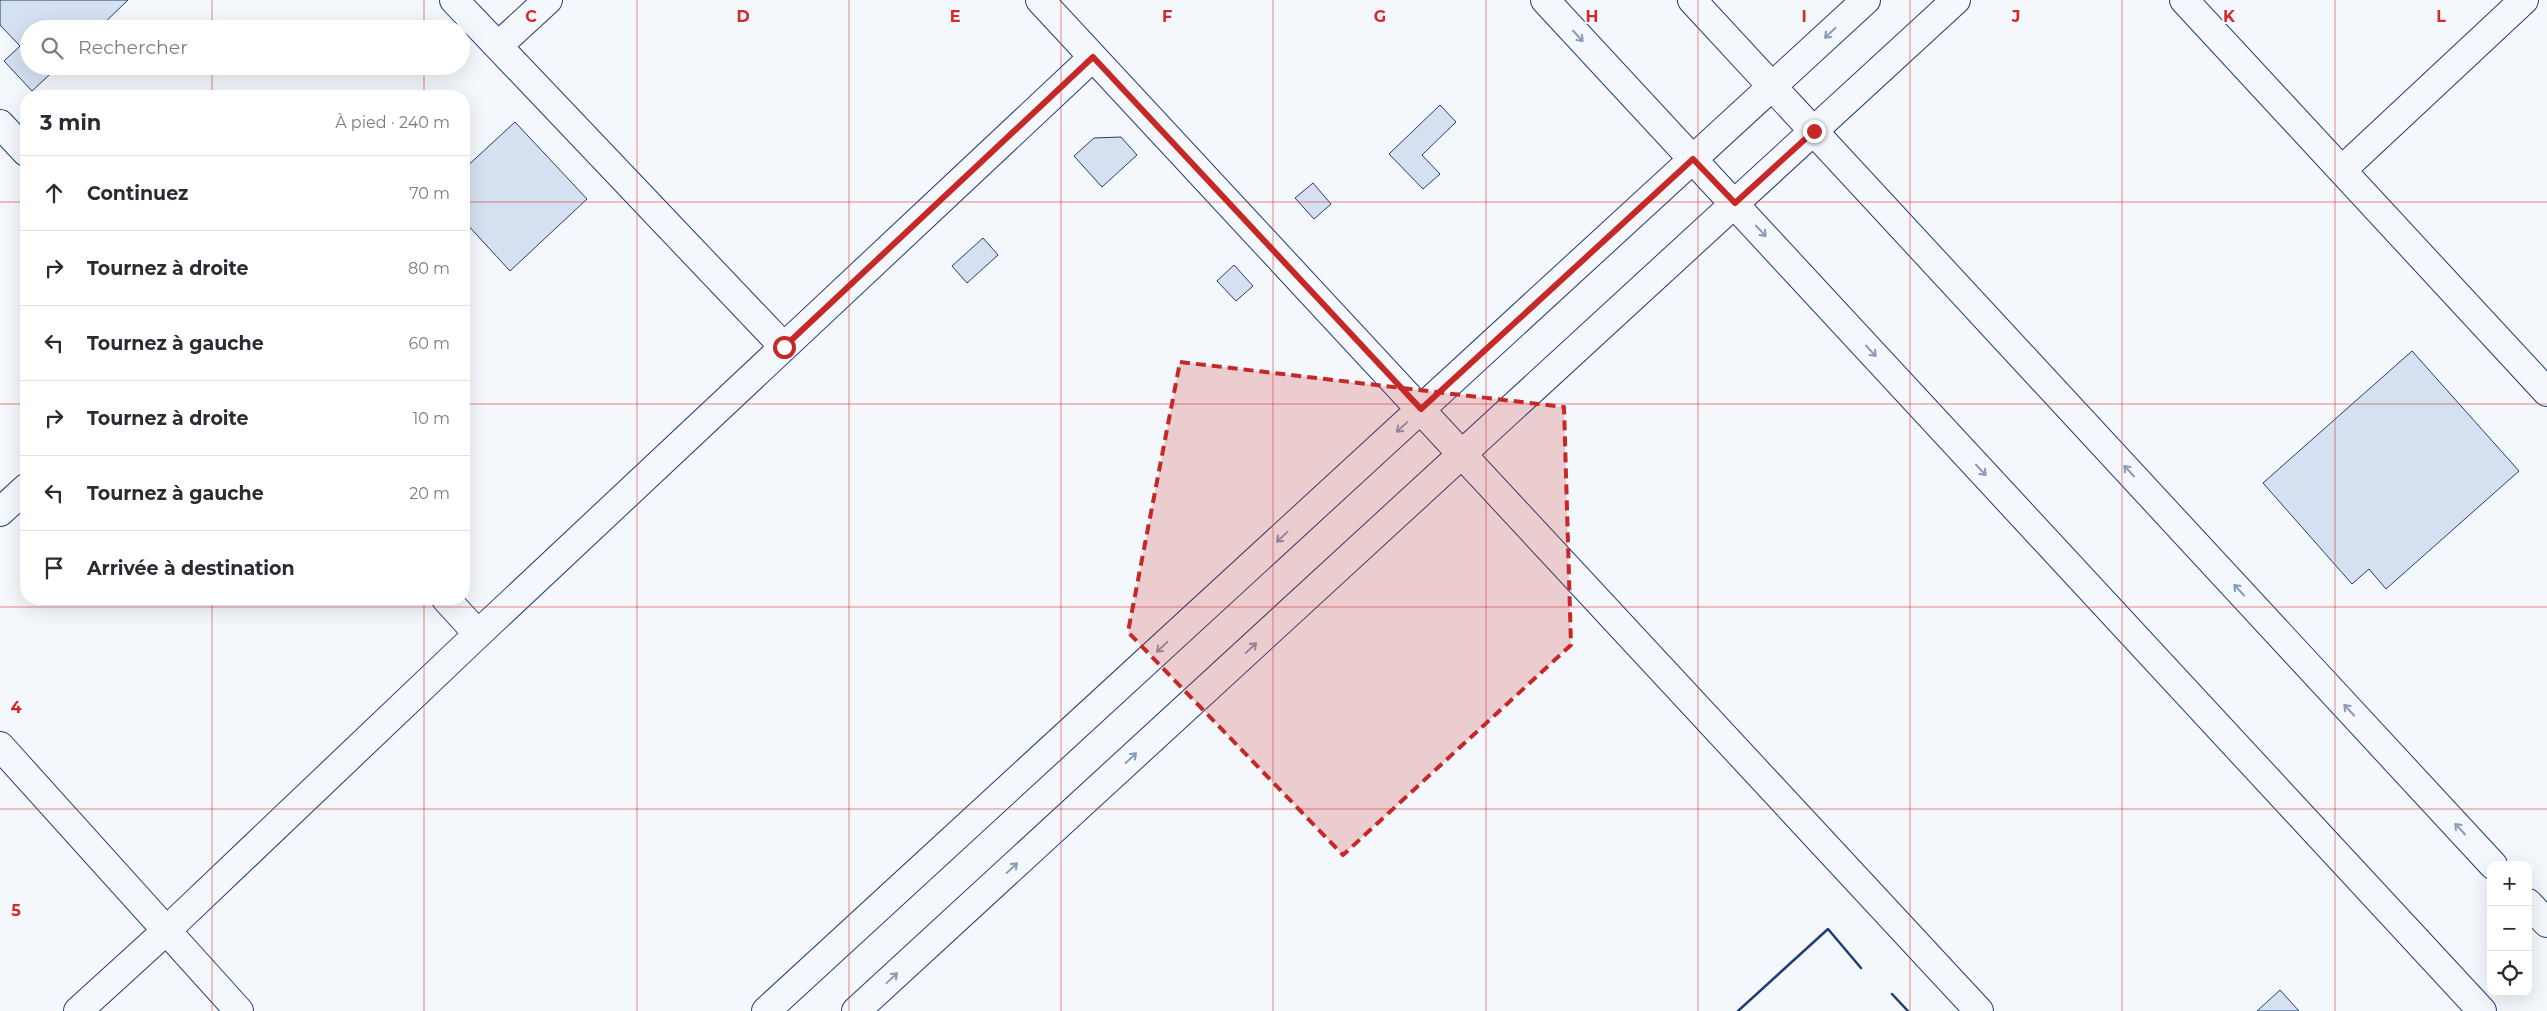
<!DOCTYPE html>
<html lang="fr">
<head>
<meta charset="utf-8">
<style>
	:root { --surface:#fff; --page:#f7f7f7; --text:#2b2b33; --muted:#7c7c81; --line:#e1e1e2 }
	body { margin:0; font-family:Montserrat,sans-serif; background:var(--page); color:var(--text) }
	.controls { position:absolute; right:15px; bottom:15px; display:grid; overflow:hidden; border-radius:10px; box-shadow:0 5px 20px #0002 }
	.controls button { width:45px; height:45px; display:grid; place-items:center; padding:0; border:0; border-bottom:1px solid var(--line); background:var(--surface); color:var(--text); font:25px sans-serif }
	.stop { position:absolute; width:15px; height:15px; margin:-11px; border:4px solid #c62828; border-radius:50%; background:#fff }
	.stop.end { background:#c62828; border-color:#fff; box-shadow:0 1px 5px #0008 }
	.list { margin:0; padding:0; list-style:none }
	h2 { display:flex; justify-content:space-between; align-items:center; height:65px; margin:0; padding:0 20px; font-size:21px }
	h2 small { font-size:16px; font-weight:400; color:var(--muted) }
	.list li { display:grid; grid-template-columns:32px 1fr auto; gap:15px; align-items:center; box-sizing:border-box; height:75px; padding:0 20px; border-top:1px solid var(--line) }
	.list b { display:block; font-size:19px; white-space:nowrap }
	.list em { font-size:16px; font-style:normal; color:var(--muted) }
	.icon { flex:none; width:28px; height:28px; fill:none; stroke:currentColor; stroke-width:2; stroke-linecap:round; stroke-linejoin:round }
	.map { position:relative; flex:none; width:2547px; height:1011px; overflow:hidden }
	.search { position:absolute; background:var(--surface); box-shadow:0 5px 20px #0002; left:20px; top:20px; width:450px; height:55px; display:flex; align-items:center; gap:12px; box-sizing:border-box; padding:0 18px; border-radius:28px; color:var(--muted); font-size:19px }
	.panel { position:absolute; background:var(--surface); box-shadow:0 5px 20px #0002; left:20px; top:90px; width:450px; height:515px; border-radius:20px }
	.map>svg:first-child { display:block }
</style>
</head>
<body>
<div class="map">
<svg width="2547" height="1011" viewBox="0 0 2547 1011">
	<rect width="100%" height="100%" fill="#f4f7fb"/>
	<path fill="#d5e0f0" stroke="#1d3f73" d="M0,0H128L98,29H29V66H59L32,91L4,61L20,46L0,25Z
		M1440,105L1456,122L1422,155L1440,174L1423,189L1389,154Z
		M515,122L587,199L510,271L464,221V169Z
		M1121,137L1137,155L1102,187L1074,156L1094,138Z
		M1313,183L1331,204L1314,219L1295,198Z
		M983,238L998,255L967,283L952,266Z
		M1234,265L1253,286L1236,301L1217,281Z
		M2412,351L2519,471L2386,589L2369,569L2352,584L2263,483Z
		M2280,990L2299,1011H2257Z"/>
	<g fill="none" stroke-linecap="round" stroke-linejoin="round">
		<defs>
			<path id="street" d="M454,0L784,347
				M1040,0L1979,1011
				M1545,0L2482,1011
				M1692,0L2493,865
				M2184,0L2547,392
				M498,46L548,0
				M0,124L26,152
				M2342,170L2524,0
				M0,512L26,488
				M446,599L478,634
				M0,746L239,1011
				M2528,903L2547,923
				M78,1011L167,930L478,634L1093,57
				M766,1011L1866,0
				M856,1011L1956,0"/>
		</defs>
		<use href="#street" stroke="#1d3f73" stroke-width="30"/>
		<use href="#street" stroke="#f4f7fb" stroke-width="28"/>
		<path stroke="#1d3f73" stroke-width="2.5" d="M1892,994L1908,1011
			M1738,1011L1828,929L1861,968"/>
	</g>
	<defs><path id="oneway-shaft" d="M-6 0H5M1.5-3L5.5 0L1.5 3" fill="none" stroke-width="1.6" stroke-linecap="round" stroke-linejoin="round" transform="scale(1.25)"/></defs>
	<g stroke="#889bb7">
		<use href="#oneway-shaft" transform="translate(1830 33) rotate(137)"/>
		<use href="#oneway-shaft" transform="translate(1578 36) rotate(47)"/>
		<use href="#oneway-shaft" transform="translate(1761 231) rotate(47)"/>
		<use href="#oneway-shaft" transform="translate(1871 351) rotate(47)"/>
		<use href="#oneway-shaft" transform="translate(1402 427) rotate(137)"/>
		<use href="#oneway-shaft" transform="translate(1981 470) rotate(47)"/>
		<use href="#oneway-shaft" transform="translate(2129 471) rotate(-133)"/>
		<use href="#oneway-shaft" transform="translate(1282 537) rotate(137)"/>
		<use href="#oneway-shaft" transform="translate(2239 590) rotate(-133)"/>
		<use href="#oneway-shaft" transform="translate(1162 647) rotate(137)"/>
		<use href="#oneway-shaft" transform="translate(1251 648) rotate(-43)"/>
		<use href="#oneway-shaft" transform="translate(2349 710) rotate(-133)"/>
		<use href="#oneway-shaft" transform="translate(1131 758) rotate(-43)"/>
		<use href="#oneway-shaft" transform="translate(2460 829) rotate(-133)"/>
		<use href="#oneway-shaft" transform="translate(1012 868) rotate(-43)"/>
		<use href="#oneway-shaft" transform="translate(892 978) rotate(-43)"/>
	</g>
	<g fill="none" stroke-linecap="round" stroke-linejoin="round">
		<path stroke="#c62828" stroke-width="6" d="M784,347L1093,57L1421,409L1693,159L1735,203L1814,131"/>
	</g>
	<path fill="#c62828" fill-opacity="0.2" stroke="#c62828" stroke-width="4" stroke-dasharray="10 6" stroke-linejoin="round" d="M1180,362L1564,407L1571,645L1343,855L1128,632Z"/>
	<path fill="none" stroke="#d62828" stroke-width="1" stroke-opacity="0.55" d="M212,0V29M424,0V29M637,0V1011M849,0V1011M1061,0V1011M1273,0V1011M1486,0V1011M1698,0V1011M1910,0V1011M2122,0V1011M2335,0V1011M212,66V96M424,66V96M0,202H26M464,202H2547M0,404H26M464,404H2547M212,599V1011M424,599V1011M0,607H2547M0,809H2547"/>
	<g font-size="16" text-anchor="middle" font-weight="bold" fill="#d62828" stroke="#f4f7fb" stroke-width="4" stroke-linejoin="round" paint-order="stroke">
		<text x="531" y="22">C</text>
		<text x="743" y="22">D</text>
		<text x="955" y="22">E</text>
		<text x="1167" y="22">F</text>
		<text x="1380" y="22">G</text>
		<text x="1592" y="22">H</text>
		<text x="1804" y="22">I</text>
		<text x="2016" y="22">J</text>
		<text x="2229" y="22">K</text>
		<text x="2441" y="22">L</text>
		<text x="16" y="713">4</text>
		<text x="16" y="916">5</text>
	</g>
</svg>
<div class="controls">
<button>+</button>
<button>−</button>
<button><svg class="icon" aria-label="locate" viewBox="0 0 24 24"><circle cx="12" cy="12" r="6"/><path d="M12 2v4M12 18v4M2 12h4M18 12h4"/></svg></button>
</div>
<div class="stop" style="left:784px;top:347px"></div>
<div class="stop end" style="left:1814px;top:131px"></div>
<div class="search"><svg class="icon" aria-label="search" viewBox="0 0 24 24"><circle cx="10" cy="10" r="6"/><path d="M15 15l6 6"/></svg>Rechercher</div>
<section class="panel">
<h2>3 min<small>À pied · 240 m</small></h2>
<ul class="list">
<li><svg class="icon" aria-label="ahead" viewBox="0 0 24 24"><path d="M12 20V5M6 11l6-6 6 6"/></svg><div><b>Continuez</b></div><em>70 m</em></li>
<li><svg class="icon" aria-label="right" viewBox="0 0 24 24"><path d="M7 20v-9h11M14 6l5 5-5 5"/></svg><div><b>Tournez à droite</b></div><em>80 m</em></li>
<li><svg class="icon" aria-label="left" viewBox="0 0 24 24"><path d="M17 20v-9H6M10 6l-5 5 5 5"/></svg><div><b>Tournez à gauche</b></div><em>60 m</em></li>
<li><svg class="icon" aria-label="right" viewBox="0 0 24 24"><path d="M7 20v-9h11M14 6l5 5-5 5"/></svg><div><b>Tournez à droite</b></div><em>10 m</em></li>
<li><svg class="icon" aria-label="left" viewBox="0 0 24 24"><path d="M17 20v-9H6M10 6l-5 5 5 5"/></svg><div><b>Tournez à gauche</b></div><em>20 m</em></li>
<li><svg class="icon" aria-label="arrive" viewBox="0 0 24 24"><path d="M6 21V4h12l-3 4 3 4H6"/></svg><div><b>Arrivée à destination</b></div></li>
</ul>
</section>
</div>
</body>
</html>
